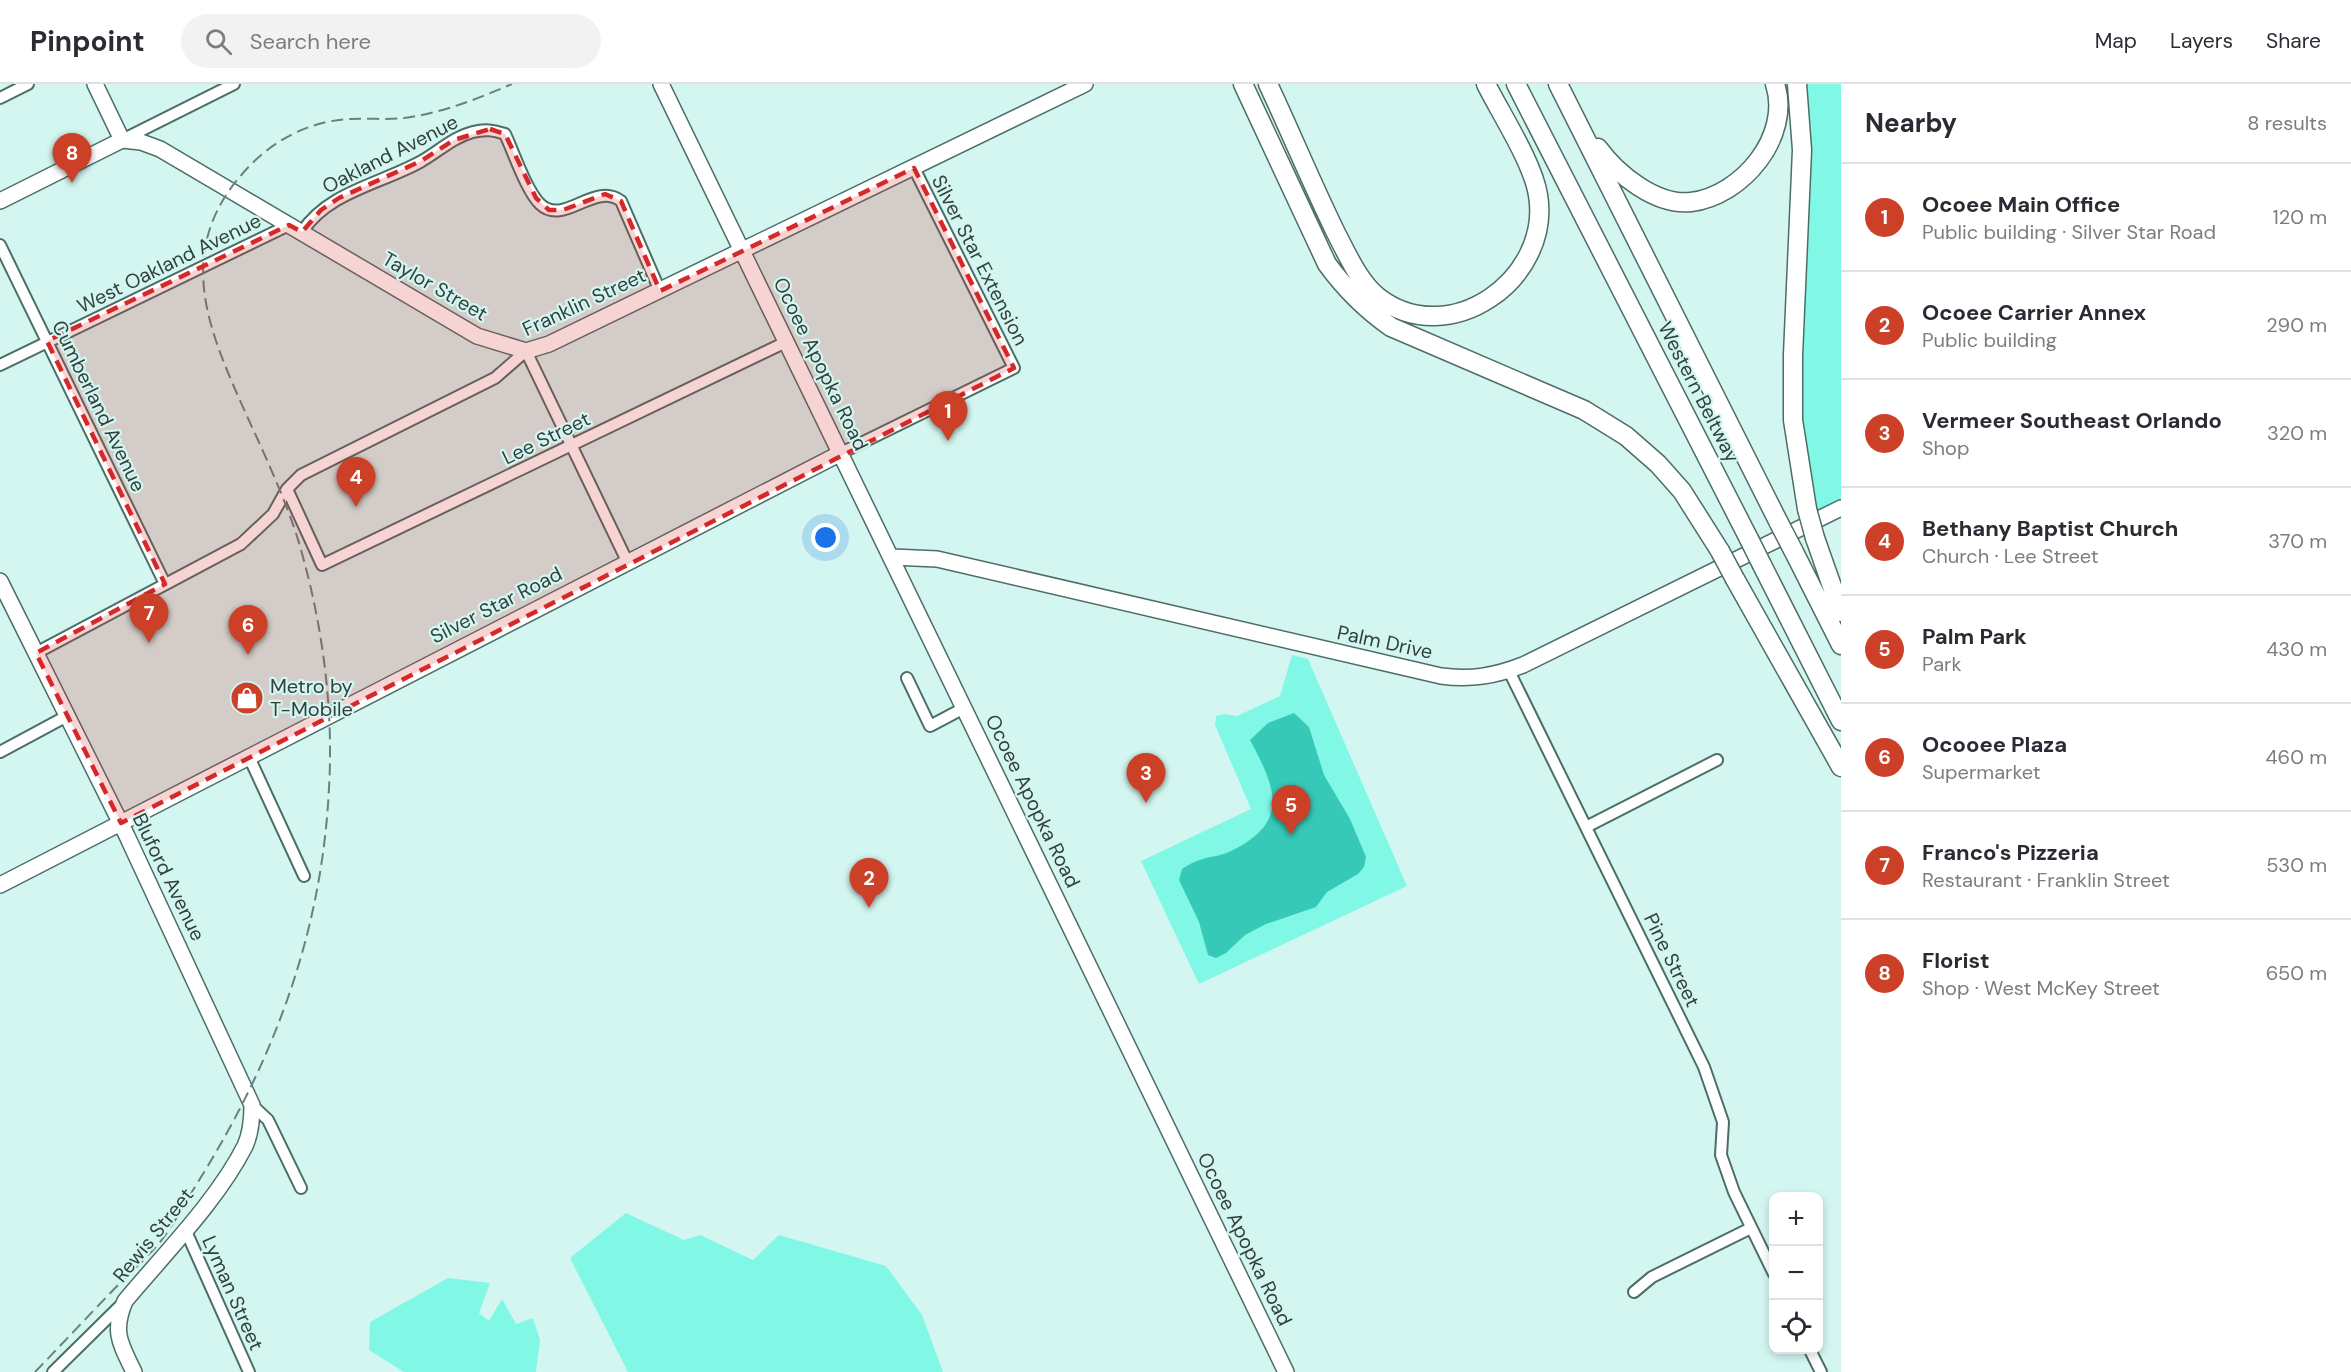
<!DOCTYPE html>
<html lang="en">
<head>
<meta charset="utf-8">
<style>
	:root { --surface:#fff; --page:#f2f2f3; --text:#2b2b33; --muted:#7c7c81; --line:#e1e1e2; --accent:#cb4026 }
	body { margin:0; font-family:"DM Sans",sans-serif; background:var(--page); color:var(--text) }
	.controls { position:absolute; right:18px; bottom:18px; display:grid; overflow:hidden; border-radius:12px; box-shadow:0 3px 9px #0003 }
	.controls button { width:54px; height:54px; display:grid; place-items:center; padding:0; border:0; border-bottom:2px solid var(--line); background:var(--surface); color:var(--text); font:30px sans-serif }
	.you { position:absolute; left:826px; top:454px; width:21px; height:21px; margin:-15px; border:4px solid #fff; border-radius:50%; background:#1a73e8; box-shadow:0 0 0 9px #1a73e833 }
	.badge { display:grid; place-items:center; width:39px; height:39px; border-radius:50%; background:var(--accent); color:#fff; font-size:20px; font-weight:700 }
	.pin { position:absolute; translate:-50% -50px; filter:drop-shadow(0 2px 3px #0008) }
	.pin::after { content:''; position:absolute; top:32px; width:21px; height:18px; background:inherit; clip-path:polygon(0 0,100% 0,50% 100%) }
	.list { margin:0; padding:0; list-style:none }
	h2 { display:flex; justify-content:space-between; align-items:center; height:78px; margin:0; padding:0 24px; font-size:26px }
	h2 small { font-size:20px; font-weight:400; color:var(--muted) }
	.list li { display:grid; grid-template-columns:39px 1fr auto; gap:18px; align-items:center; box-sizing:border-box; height:108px; padding:0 24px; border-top:2px solid var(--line) }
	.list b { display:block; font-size:22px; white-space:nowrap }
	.list p { margin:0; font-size:20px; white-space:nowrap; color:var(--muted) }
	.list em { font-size:20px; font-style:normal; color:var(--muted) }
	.icon { flex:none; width:33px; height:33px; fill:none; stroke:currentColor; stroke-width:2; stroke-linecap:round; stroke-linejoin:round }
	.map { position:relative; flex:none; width:1841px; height:1288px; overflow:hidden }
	header { display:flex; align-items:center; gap:36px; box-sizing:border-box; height:84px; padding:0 30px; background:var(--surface); border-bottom:2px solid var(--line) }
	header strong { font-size:28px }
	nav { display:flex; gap:33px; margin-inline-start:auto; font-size:21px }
	.search { width:420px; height:54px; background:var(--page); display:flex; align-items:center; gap:15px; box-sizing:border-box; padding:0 21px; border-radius:33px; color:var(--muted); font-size:22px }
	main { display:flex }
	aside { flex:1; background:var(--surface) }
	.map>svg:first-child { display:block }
</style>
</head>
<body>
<header>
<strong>Pinpoint</strong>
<div class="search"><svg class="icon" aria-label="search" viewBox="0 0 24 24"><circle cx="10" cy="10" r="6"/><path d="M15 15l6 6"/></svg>Search here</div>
<nav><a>Map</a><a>Layers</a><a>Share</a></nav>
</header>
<main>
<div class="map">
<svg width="1841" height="1288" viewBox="0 0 1841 1288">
	<rect width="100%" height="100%" fill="#d3f6f0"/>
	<path fill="#81f8e6" d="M1795,0H1841V425L1812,441L1793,336Z
		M1292,571L1308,575L1407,802L1199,900L1141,777L1251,725L1215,641L1216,632L1224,630L1237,632L1280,612Z
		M626,1129L684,1156L700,1151L753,1176L779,1151L886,1182L922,1231L943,1288H628L570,1174Z
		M448,1194L490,1199L479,1229L489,1237L502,1215L516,1240L533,1234L540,1256L536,1288H404L369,1266L370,1238Z"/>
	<path fill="#37c9b7" d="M1294,629L1309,643L1324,691L1350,735L1366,773L1364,783L1358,790L1327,808L1316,823L1266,840L1245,851L1226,869L1216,874L1208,871L1199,838L1179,796L1182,785C1188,781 1195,777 1203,775C1211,772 1221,772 1229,768C1290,739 1277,706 1250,656L1268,639Z"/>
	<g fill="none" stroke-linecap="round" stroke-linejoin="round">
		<defs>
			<path id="street" d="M0,14L28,0
				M122,56L234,0
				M302,148C328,108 380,100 420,78C438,68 453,53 473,48C485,45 493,46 505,50C514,69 526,106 540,120C564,143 594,97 621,117L660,207
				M0,161L165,500
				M0,281L289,141
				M841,369L1014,284L914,84
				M287,405L322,481L786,258
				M36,569L241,460L273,430L287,405L301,391L495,294L526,267L627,477
				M1509,587L1704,983L1723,1038L1721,1071L1734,1108L1774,1190
				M907,594L930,642L964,624
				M0,668L67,632
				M249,673L304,792
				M1586,743L1717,676
				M252,1021L268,1036L301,1104
				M185,1145L249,1288
				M1634,1208L1652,1193L1751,1144
				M1810,1266L1821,1288
				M53,1288L123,1219"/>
			<path id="secondary" d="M95,0L122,56
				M661,0L1286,1288
				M122,56L141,58L160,65L477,252L526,267L549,260L1085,0
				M0,117L122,56
				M892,473L937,475L1441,592C1471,596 1495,592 1523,581L1841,424
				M0,497L127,752L252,1021C252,1034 251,1049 245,1062C217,1117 165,1169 125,1217C112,1248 120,1259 134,1288
				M0,801L841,369"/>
			<path id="highway" d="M1243,0L1327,180C1346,206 1365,225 1391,243L1584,326L1626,352L1658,380L1682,407L1720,467
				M1268,0C1291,49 1312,100 1336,149C1347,170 1359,198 1378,213C1449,268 1552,195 1538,111C1533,79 1501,30 1486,0
				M1516,0L1749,455
				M1558,0L1779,439
				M1797,0L1802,66L1793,271V336L1807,425
				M1598,64C1617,90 1656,122 1691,118C1742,112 1792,52 1775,0
				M1815,454L1841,528
				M1793,466L1841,561
				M1762,481L1841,637
				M1735,495L1841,683"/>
		</defs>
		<use href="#street" stroke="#4d6d67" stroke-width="14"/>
		<use href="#secondary" stroke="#4d6d67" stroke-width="18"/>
		<use href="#highway" stroke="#4d6d67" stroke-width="21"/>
		<use href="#street" stroke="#fff" stroke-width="10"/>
		<use href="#secondary" stroke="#fff" stroke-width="15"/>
		<use href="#highway" stroke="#fff" stroke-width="18"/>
		<path stroke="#6b807d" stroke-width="2" stroke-dasharray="12 6" stroke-linecap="butt" d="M35,1288C63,1259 91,1229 119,1200C134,1185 151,1170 164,1153C176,1136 186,1117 198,1098C274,976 322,849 329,704C334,619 321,530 296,449C282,408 264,369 246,330C209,247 173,168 243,89C270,58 306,38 348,35C366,34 386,36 404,34C442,29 477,15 512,0"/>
		<defs>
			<path id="highway-bridge" d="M1807,425L1815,454
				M1779,439L1793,466
				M1749,455L1762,481
				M1720,467L1735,495"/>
		</defs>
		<use href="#highway-bridge" stroke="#4d6d67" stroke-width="21" stroke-linecap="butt"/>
		<use href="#highway-bridge" stroke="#fff" stroke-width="18"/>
	</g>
	<path fill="#d62828" fill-opacity="0.2" stroke="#d62828" stroke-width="4.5" stroke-dasharray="12 8" stroke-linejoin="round" d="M490,45L505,50L536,114L549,126H563L605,110L621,117L660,207L914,84L1014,284L121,739L36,569L165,500L47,257L289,141L302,148L321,126L339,114L421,77L454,56Z"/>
	<defs>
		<symbol id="shop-disc" viewBox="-11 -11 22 22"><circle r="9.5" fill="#cb4026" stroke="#d3f6f0"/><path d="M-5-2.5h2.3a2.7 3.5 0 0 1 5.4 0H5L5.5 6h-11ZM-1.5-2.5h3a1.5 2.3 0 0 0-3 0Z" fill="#fff"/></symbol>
	</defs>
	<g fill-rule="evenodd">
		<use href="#shop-disc" x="228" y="595" width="38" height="38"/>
	</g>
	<g text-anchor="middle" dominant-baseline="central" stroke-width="4.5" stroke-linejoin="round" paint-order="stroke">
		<g font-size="20" fill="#32403e" stroke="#d3f6f0">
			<text transform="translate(390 70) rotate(-27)">Oakland Avenue</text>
			<text transform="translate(980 176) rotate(63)">Silver Star Extension</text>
			<text transform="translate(169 179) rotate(-26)">West Oakland Avenue</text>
			<text transform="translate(435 202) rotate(30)">Taylor Street</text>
			<text transform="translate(584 218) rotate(-25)">Franklin Street</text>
			<text transform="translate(821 280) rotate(64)">Ocoee Apopka Road</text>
			<text transform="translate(1699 308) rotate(63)">Western Beltway</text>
			<text transform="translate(99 322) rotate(64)">Cumberland Avenue</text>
			<text transform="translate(546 354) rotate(-26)">Lee Street</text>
			<text transform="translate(496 521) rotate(-27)">Silver Star Road</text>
			<text transform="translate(1385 558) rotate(12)">Palm Drive</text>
			<text transform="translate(1033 717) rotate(64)">Ocoee Apopka Road</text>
			<text transform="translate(169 793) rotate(64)">Bluford Avenue</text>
			<text transform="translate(1672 876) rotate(64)">Pine Street</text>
			<text transform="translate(153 1151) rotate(-51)">Rewis Street</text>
			<text transform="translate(1245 1155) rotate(64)">Ocoee Apopka Road</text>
			<text transform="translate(233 1209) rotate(66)">Lyman Street</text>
		</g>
		<g font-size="20" fill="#32403e" stroke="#d3f6f0" text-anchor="start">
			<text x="270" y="602">Metro by<tspan x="270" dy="23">T-Mobile</tspan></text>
		</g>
	</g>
</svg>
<div class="controls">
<button>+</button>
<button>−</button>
<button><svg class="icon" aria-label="locate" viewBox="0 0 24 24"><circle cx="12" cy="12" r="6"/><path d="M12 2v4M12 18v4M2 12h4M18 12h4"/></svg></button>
</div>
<div class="you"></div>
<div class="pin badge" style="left:948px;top:357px">1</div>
<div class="pin badge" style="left:869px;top:824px">2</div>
<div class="pin badge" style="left:1146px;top:719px">3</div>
<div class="pin badge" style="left:356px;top:423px">4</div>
<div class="pin badge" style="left:1291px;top:751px">5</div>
<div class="pin badge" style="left:248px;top:571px">6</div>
<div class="pin badge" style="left:149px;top:559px">7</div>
<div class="pin badge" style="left:72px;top:99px">8</div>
</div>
<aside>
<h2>Nearby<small>8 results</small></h2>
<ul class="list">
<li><span class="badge">1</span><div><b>Ocoee Main Office</b><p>Public building · Silver Star Road</p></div><em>120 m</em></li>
<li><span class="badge">2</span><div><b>Ocoee Carrier Annex</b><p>Public building</p></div><em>290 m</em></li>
<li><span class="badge">3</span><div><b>Vermeer Southeast Orlando</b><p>Shop</p></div><em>320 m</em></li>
<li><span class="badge">4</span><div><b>Bethany Baptist Church</b><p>Church · Lee Street</p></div><em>370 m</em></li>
<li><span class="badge">5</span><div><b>Palm Park</b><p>Park</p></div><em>430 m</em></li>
<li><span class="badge">6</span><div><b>Ocooee Plaza</b><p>Supermarket</p></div><em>460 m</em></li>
<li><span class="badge">7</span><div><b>Franco's Pizzeria</b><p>Restaurant · Franklin Street</p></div><em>530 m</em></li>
<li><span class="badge">8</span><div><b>Florist</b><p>Shop · West McKey Street</p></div><em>650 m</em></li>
</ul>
</aside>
</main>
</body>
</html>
